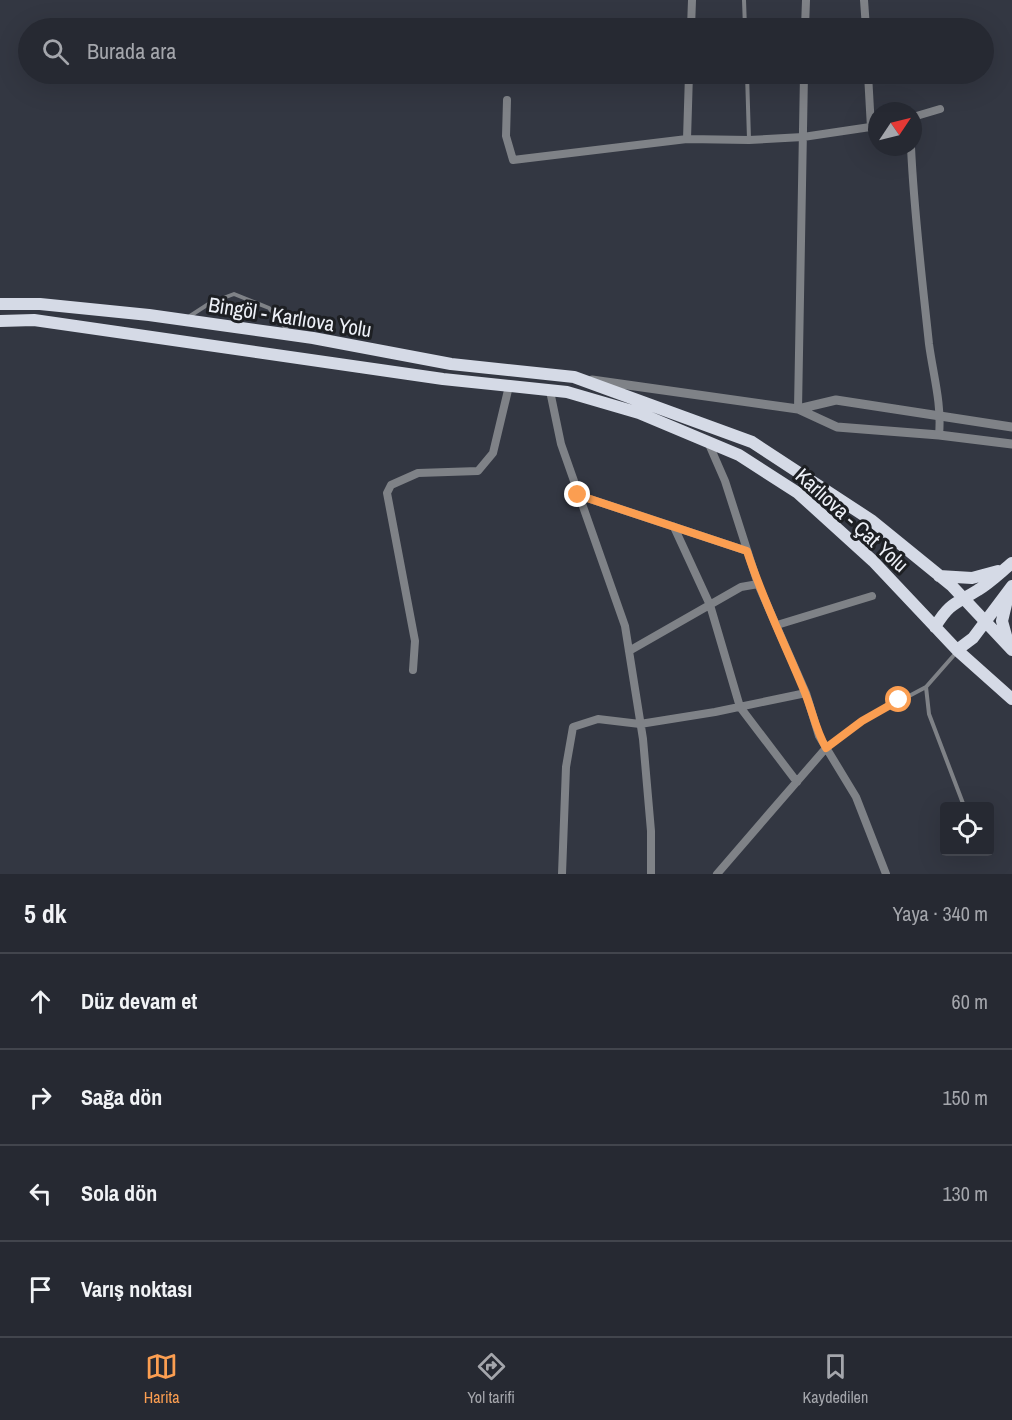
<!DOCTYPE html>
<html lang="tr">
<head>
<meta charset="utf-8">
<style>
	:root { --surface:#262932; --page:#2e313a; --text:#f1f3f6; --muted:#a4a6ac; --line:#42454d; --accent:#fb9e51 }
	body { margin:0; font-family:"Archivo Narrow",sans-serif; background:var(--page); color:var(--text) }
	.controls { position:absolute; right:18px; bottom:18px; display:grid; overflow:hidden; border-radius:6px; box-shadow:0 6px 24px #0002 }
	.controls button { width:54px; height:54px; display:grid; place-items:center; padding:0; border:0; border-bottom:2px solid var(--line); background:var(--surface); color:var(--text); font:30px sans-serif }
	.compass { position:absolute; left:868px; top:102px; width:54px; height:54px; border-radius:50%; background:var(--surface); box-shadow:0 6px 24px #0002; rotate:55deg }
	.stop { position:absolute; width:18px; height:18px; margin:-14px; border:4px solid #fb9e51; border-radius:50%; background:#fff }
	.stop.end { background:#fb9e51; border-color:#fff; box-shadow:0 2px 6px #0008 }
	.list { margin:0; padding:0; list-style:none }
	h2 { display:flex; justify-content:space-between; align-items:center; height:78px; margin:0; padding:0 24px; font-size:26px }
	h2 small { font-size:20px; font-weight:400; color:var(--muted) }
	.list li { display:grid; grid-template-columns:39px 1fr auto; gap:18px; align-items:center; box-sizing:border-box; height:96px; padding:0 24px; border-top:2px solid var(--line) }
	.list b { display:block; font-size:22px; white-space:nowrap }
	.list em { font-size:20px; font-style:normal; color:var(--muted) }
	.icon { flex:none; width:33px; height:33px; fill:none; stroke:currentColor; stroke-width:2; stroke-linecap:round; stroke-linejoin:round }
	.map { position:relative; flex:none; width:1012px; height:874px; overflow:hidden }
	.search { position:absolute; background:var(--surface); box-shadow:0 6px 24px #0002; left:18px; right:18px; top:18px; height:66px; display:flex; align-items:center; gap:15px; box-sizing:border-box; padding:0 21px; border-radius:33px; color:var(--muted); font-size:22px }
	.sheet { height:462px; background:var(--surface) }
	nav { display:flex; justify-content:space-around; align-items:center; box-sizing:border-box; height:84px; border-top:2px solid var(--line); background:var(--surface); font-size:16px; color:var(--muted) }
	nav a { display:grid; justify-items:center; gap:3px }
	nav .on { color:var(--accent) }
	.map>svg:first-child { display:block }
</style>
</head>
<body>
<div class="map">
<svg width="1012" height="874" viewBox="0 0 1012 874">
	<rect width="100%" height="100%" fill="#333742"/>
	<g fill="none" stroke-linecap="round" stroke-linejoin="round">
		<path stroke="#7f8287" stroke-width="4" d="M744,0L745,28
			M747,74L749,139
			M190,316L210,303L234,294L269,308L289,332
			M955,654L926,687L929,714L964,806
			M827,748L862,721L926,687"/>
		<path stroke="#7f8287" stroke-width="8" d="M864,0L866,28
			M691,28L692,0
			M805,28L806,0
			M868,74L871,128
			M507,100L506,136L513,160L687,139L749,140L803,137L877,126
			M913,117L940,109
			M687,139L689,74
			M911,147C914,213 922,278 929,344C933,374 942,404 939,435
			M550,391L561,444L625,626L643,739L651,831V874
			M798,409L804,74
			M578,495L747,551
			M674,527L710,605L740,707L797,782
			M777,625L872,596
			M629,651L741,587L758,584
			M413,670L415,641L387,493L391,485L418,473L478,471L493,453L509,386
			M806,693L819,736L856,797L886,874
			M562,874L566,767L573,727L598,719L640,724L715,712L806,693L758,584L725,481L708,442
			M717,874L826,748"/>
		<path stroke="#7f8287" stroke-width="9" d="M592,380L798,409L837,427L939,435L1012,444
			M798,409L836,400L1012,427"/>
		<path stroke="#d5dae6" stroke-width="12" d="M0,304H40L149,315L313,338L451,364L574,377L752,442L871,520L951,585L1012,650
			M0,321L34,320L443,379L567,392L639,413L739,455L798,493L873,561L957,650L1012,699
			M939,576L972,578L998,571
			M1008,596L1002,621L1008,643
			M935,627C950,602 956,604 978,590C990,583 1001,572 1012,563
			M957,650L973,638L1012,586"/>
	</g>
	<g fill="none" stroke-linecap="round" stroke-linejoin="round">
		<path stroke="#fb9e51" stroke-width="8" d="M578,495L747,551C762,598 784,642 803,688C812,708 815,729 826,748L862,721L899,700"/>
	</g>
	<g text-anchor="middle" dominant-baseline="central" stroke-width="6" stroke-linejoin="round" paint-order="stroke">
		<g font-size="21" fill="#eef1f8" stroke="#1d1f23">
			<text transform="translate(290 317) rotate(9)">Bingöl - Karlıova Yolu</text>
			<text transform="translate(852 520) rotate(42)">Karlıova - Çat Yolu</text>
		</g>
	</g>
</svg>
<div class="controls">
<button><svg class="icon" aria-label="locate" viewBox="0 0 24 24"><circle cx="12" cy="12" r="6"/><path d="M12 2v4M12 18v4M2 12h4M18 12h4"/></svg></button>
</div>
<svg class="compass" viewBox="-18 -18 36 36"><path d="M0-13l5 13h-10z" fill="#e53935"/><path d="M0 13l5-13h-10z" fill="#a4a6ac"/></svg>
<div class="stop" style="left:899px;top:700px"></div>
<div class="stop end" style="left:578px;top:495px"></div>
<div class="search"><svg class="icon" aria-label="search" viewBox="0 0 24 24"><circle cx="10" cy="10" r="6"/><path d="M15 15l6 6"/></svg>Burada ara</div>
</div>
<section class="sheet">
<h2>5 dk<small>Yaya · 340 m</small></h2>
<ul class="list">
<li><svg class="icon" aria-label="ahead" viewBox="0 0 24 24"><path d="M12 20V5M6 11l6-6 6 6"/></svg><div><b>Düz devam et</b></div><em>60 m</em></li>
<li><svg class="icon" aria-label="right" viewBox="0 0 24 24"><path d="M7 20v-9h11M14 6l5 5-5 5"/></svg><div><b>Sağa dön</b></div><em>150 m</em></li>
<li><svg class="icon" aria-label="left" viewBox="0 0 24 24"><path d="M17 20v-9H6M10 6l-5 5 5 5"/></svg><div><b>Sola dön</b></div><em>130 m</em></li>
<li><svg class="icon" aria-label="arrive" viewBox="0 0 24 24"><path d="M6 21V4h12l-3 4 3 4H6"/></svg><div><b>Varış noktası</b></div></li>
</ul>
</section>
<nav>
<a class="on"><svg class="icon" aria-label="map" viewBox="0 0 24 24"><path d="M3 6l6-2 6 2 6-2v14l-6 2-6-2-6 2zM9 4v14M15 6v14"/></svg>Harita</a>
<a><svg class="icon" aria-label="directions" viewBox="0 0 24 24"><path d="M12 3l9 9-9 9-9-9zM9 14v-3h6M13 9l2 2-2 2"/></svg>Yol tarifi</a>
<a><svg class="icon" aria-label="saved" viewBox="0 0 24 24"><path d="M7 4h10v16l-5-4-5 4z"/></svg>Kaydedilen</a>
</nav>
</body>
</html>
